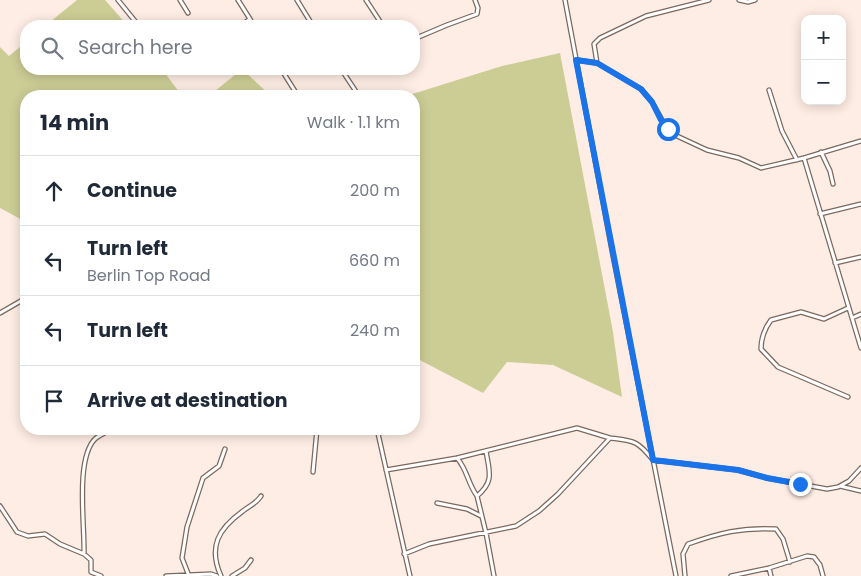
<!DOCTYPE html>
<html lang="en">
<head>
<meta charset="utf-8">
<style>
	:root { --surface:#fff; --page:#f2f2f3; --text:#1f2937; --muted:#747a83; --line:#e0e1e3 }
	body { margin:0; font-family:Poppins,sans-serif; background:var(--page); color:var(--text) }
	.controls { position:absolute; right:15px; top:15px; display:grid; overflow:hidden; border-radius:10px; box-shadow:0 2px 12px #0003 }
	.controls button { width:45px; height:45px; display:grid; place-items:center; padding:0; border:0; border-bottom:1px solid var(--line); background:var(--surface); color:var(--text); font:25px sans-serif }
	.stop { position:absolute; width:15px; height:15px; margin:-11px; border:4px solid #1a73e8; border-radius:50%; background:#fff }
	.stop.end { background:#1a73e8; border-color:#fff; box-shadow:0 1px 5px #0008 }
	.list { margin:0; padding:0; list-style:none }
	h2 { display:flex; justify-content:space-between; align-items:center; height:65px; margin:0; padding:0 20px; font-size:21px }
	h2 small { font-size:16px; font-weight:400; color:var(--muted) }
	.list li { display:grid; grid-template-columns:32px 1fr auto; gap:15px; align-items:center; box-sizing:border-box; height:70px; padding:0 20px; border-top:1px solid var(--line) }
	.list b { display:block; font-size:19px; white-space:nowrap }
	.list p { margin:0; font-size:16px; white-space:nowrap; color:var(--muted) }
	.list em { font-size:16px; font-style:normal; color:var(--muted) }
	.icon { flex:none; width:28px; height:28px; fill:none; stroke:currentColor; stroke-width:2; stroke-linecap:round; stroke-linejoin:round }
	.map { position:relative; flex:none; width:861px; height:576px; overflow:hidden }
	.search { position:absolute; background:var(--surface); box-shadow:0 2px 12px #0003; left:20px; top:20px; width:400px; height:55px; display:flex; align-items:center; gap:12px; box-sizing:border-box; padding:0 18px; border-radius:20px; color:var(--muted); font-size:19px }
	.panel { position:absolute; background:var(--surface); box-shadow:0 2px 12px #0003; left:20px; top:90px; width:400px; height:345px; border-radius:20px }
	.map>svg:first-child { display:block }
</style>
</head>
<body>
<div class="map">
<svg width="861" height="576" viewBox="0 0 861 576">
	<rect width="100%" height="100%" fill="#feede4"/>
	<path fill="#cccd95" d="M77,0H105L128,26H45Z
		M26,42V69H162L182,96H26V222L0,208V47L9,56Z
		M560,53L613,332L622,397L553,365L507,362L483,393L414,357V96H406L502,66Z
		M242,69L271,96H209Z"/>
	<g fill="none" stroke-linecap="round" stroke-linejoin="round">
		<defs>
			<path id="minor" d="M118,0L139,26
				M180,0L188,13
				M238,0L250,19
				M297,0L313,26
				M366,0L383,26
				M565,0L613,256L676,576
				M739,0L748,2L755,0
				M240,26L250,19L254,26
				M414,39L447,25L477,14L478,8L475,0
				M577,60L597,63L641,89L652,102L665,125L677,136L707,150L739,158L761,168L804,158L861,141
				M597,63L594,44L600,38L646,16L709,0
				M281,69L298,96
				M341,69L359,96
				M769,90L782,131L797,160
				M821,152L830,171L833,184
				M804,158L861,348
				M820,214L861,204
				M835,263L861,257
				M848,308L824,319L801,312L771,320C765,328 761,338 761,349L778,367L848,397
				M0,313L26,298
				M852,318L861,314
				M377,429L410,576
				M610,438C634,441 637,440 653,460L738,470L767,478L827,489L838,487L849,481L861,468
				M457,458C468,471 467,482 477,496C495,481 489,471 486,451
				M386,470L457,458L577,428L610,438L558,494L539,511L516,526L429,544L404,554
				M313,472L317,429
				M840,486L861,491
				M477,496L486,533L494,576
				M437,503L467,509L481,516
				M0,506L17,532L28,536L45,534L60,544L84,554L91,560V572L101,576
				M84,554C85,526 75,459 95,439C99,435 107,432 112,429
				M769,568L771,576
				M166,576L211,574L217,576
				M189,576L182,558L187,527L203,478L219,466L225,449
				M221,576C208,547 218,529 243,511C249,506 257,503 261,496
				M232,576L245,568L251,560
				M685,576L683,554L688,544C719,533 742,527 776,529L783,539L790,562
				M731,576L769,568L807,556L814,557L820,565L823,576"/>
		</defs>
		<use href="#minor" stroke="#7b695f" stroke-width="5.5"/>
		<use href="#minor" stroke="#fff" stroke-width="3"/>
	</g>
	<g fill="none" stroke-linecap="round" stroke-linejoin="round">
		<path stroke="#1a73e8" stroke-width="6" d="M668,129L661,120L652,102L641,89L597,63L576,60L653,460L738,470L767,478L800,484"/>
	</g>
</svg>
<div class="controls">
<button>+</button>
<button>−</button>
</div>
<div class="stop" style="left:668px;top:129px"></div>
<div class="stop end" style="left:800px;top:484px"></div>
<div class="search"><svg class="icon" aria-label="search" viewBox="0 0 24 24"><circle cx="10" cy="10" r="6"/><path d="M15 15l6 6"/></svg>Search here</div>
<section class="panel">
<h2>14 min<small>Walk · 1.1 km</small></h2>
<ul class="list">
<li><svg class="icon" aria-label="ahead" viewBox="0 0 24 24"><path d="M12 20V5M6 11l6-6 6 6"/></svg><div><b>Continue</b></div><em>200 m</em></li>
<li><svg class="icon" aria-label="left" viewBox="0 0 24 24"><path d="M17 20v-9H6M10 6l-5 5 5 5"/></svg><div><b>Turn left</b><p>Berlin Top Road</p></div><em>660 m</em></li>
<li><svg class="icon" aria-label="left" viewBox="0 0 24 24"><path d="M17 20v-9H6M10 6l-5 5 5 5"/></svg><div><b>Turn left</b></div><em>240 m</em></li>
<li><svg class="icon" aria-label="arrive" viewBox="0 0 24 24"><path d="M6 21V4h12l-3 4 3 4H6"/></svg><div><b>Arrive at destination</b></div></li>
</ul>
</section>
</div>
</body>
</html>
